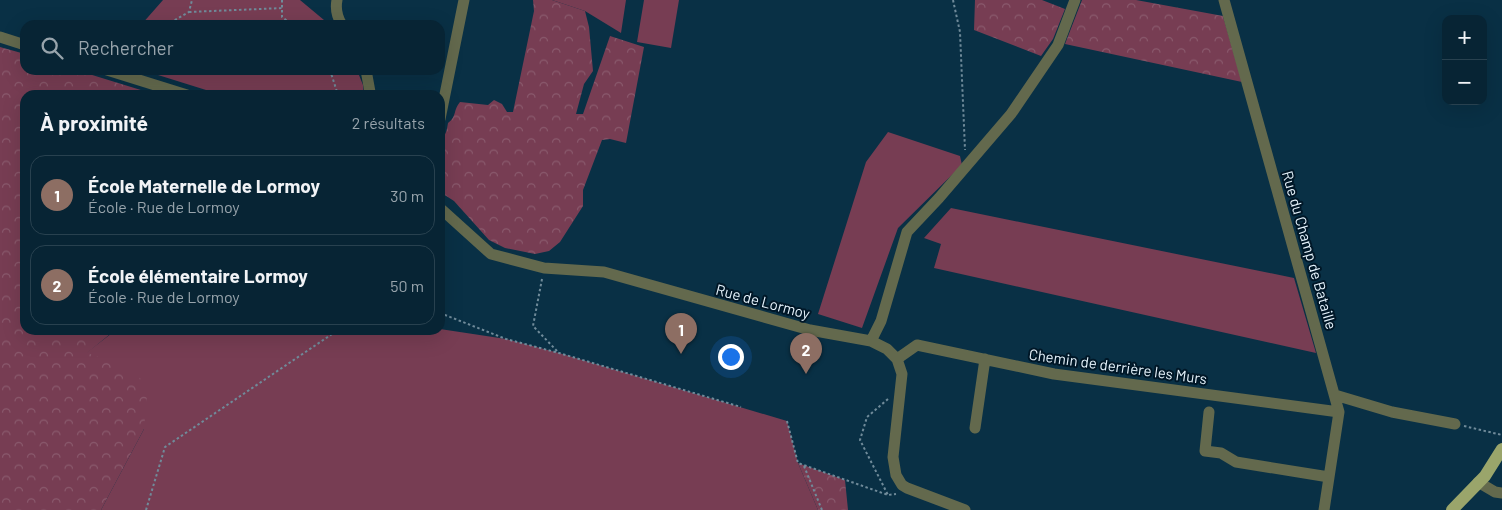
<!DOCTYPE html>
<html lang="fr">
<head>
<meta charset="utf-8">
<style>
	:root { --surface:#072434; --page:#102c3c; --text:#f1f3f6; --muted:#98a4ac; --line:#28414f; --accent:#1a73e8 }
	body { margin:0; font-family:Barlow,sans-serif; background:var(--page); color:var(--text) }
	.controls { position:absolute; right:15px; top:15px; display:grid; overflow:hidden; border-radius:10px; box-shadow:0 5px 20px #0002 }
	.controls button { width:45px; height:45px; display:grid; place-items:center; padding:0; border:0; border-bottom:1px solid var(--line); background:var(--surface); color:var(--text); font:25px sans-serif }
	.you { position:absolute; left:730px; top:356px; width:18px; height:18px; margin:-12px; border:4px solid #fff; border-radius:50%; background:#1a73e8; box-shadow:0 0 0 8px #1a73e833 }
	.badge { display:grid; place-items:center; width:32px; height:32px; border-radius:50%; background:var(--accent); color:#fff; font-size:16px; font-weight:700 }
	.pin { position:absolute; translate:-50% -41px; filter:drop-shadow(0 1px 2px #0008) }
	.pin::after { content:''; position:absolute; top:26px; width:18px; height:15px; background:inherit; clip-path:polygon(0 0,100% 0,50% 100%) }
	.list { margin:0; padding:0; list-style:none }
	h2 { display:flex; justify-content:space-between; align-items:center; height:65px; margin:0; padding:0 20px; font-size:21px }
	h2 small { font-size:16px; font-weight:400; color:var(--muted) }
	.list li { display:grid; grid-template-columns:32px 1fr auto; gap:15px; align-items:center; box-sizing:border-box; height:80px; margin:0 10px 10px; padding:0 10px; border:1px solid var(--line); border-radius:15px }
	.list b { display:block; font-size:19px; white-space:nowrap }
	.list p { margin:0; font-size:16px; white-space:nowrap; color:var(--muted) }
	.list em { font-size:16px; font-style:normal; color:var(--muted) }
	.icon { flex:none; width:28px; height:28px; fill:none; stroke:currentColor; stroke-width:2; stroke-linecap:round; stroke-linejoin:round }
	.map { position:relative; flex:none; width:1502px; height:510px; overflow:hidden }
	.search { position:absolute; background:var(--surface); box-shadow:0 5px 20px #0002; left:20px; top:20px; width:425px; height:55px; display:flex; align-items:center; gap:12px; box-sizing:border-box; padding:0 18px; border-radius:15px; color:var(--muted); font-size:19px }
	.panel { position:absolute; background:var(--surface); box-shadow:0 5px 20px #0002; left:20px; top:90px; width:425px; height:245px; border-radius:15px }
	.map>svg:first-child { display:block }
</style>
</head>
<body>
<div class="map">
<svg width="1502" height="510" viewBox="0 0 1502 510">
	<defs>
		<pattern id="forest-crowns" width="20" height="18" patternUnits="userSpaceOnUse" patternTransform="scale(1.25)"><rect width="20" height="18" fill="#773d53"/><path d="M2 6a3 3 0 1 1 6 0M12 15a3 3 0 1 1 6 0" fill="none" stroke="#8a5a6d"/></pattern>
	</defs>
	<rect width="100%" height="100%" fill="#093045"/>
	<path fill="#773d53" d="M163,0H300L330,25H141Z
		M552,0H626L621,33L585,11Z
		M644,0H679L671,48L637,42Z
		M142,70H357L363,85L364,95H222Z
		M888,132L960,156L962,165L898,228L862,328L818,314L866,162Z
		M951,208L1294,278L1316,353L934,268L941,244L924,238Z
		M440,329L506,339L559,353L787,421L798,463L818,510H101L144,429L86,353L116,330H440Z"/>
	<path fill="url(#forest-crowns)" d="M533,0H552L585,11L589,27L593,71L584,84L576,114H583L610,36L644,47L626,143L610,139L602,140L583,190V206L560,242L549,251L535,254L505,248L489,240L454,201L440,192V139C446,137 447,129 448,123C457,116 453,110 460,102L488,105L494,100L502,104L507,112H513L534,11Z
		M975,0H1042L1065,9L1053,39L1041,56L974,30Z
		M1082,0H1136L1223,16L1242,82L1065,44Z
		M0,47L25,54V70H76L157,95H25V330H115L87,353L120,364L148,384L144,429L101,510H0Z
		M798,463L845,480L848,510H818Z"/>
	<g fill="none" stroke-linecap="round" stroke-linejoin="round">
		<path stroke="#708b9a" stroke-width="2" stroke-dasharray="2.5 2.5" stroke-linecap="butt" d="M282,0V17L293,25
			M953,0L960,32L965,150
			M189,12L283,8
			M166,25L189,12L192,0
			M330,70L338,95
			M542,279L533,326L557,351
			M440,313L506,339L559,353L741,407
			M888,399L867,417L860,440L888,495
			M787,421L798,463L888,495L896,494
			M1464,426L1502,435
			M804,466L822,510
			M146,510L165,447L338,330"/>
		<path stroke="#63694d" stroke-width="11" d="M337,0C335,10 337,17 342,25
			M1224,0L1339,412L1324,510
			M0,37L25,45
			M107,70L187,95
			M366,70L370,92
			M440,119L464,0
			M440,208L491,254L544,268L604,272L810,330L871,341L887,349L897,359L902,374L893,457L896,475L902,485L907,488L965,510
			M871,341L881,321L907,232L939,198L1011,114L1058,45L1075,0
			M897,359L917,345L1054,374L1339,412
			M1335,395L1392,412L1455,424
			M1209,412L1205,451L1221,453L1236,462L1329,477
			M975,428L985,359
			M1478,482L1495,492L1502,493"/>
		<path stroke="#9aa56b" stroke-width="12" d="M1452,510L1485,476L1502,449"/>
	</g>
	<g text-anchor="middle" dominant-baseline="central" stroke-width="4" stroke-linejoin="round" paint-order="stroke">
		<g font-size="15" fill="#e6f4fd" stroke="#001727">
			<text transform="translate(1310 250) rotate(74)">Rue du Champ de Bataille</text>
			<text transform="translate(763 301) rotate(15)">Rue de Lormoy</text>
			<text transform="translate(1118 366) rotate(8)">Chemin de derrière les Murs</text>
		</g>
	</g>
</svg>
<div class="controls">
<button>+</button>
<button>−</button>
</div>
<div class="you"></div>
<div class="pin badge" style="left:681px;top:354px;background:#8d6e63">1</div>
<div class="pin badge" style="left:806px;top:374px;background:#8d6e63">2</div>
<div class="search"><svg class="icon" aria-label="search" viewBox="0 0 24 24"><circle cx="10" cy="10" r="6"/><path d="M15 15l6 6"/></svg>Rechercher</div>
<section class="panel">
<h2>À proximité<small>2 résultats</small></h2>
<ul class="list">
<li><span class="badge" style="background:#8d6e63">1</span><div><b>École Maternelle de Lormoy</b><p>École · Rue de Lormoy</p></div><em>30 m</em></li>
<li><span class="badge" style="background:#8d6e63">2</span><div><b>École élémentaire Lormoy</b><p>École · Rue de Lormoy</p></div><em>50 m</em></li>
</ul>
</section>
</div>
</body>
</html>
